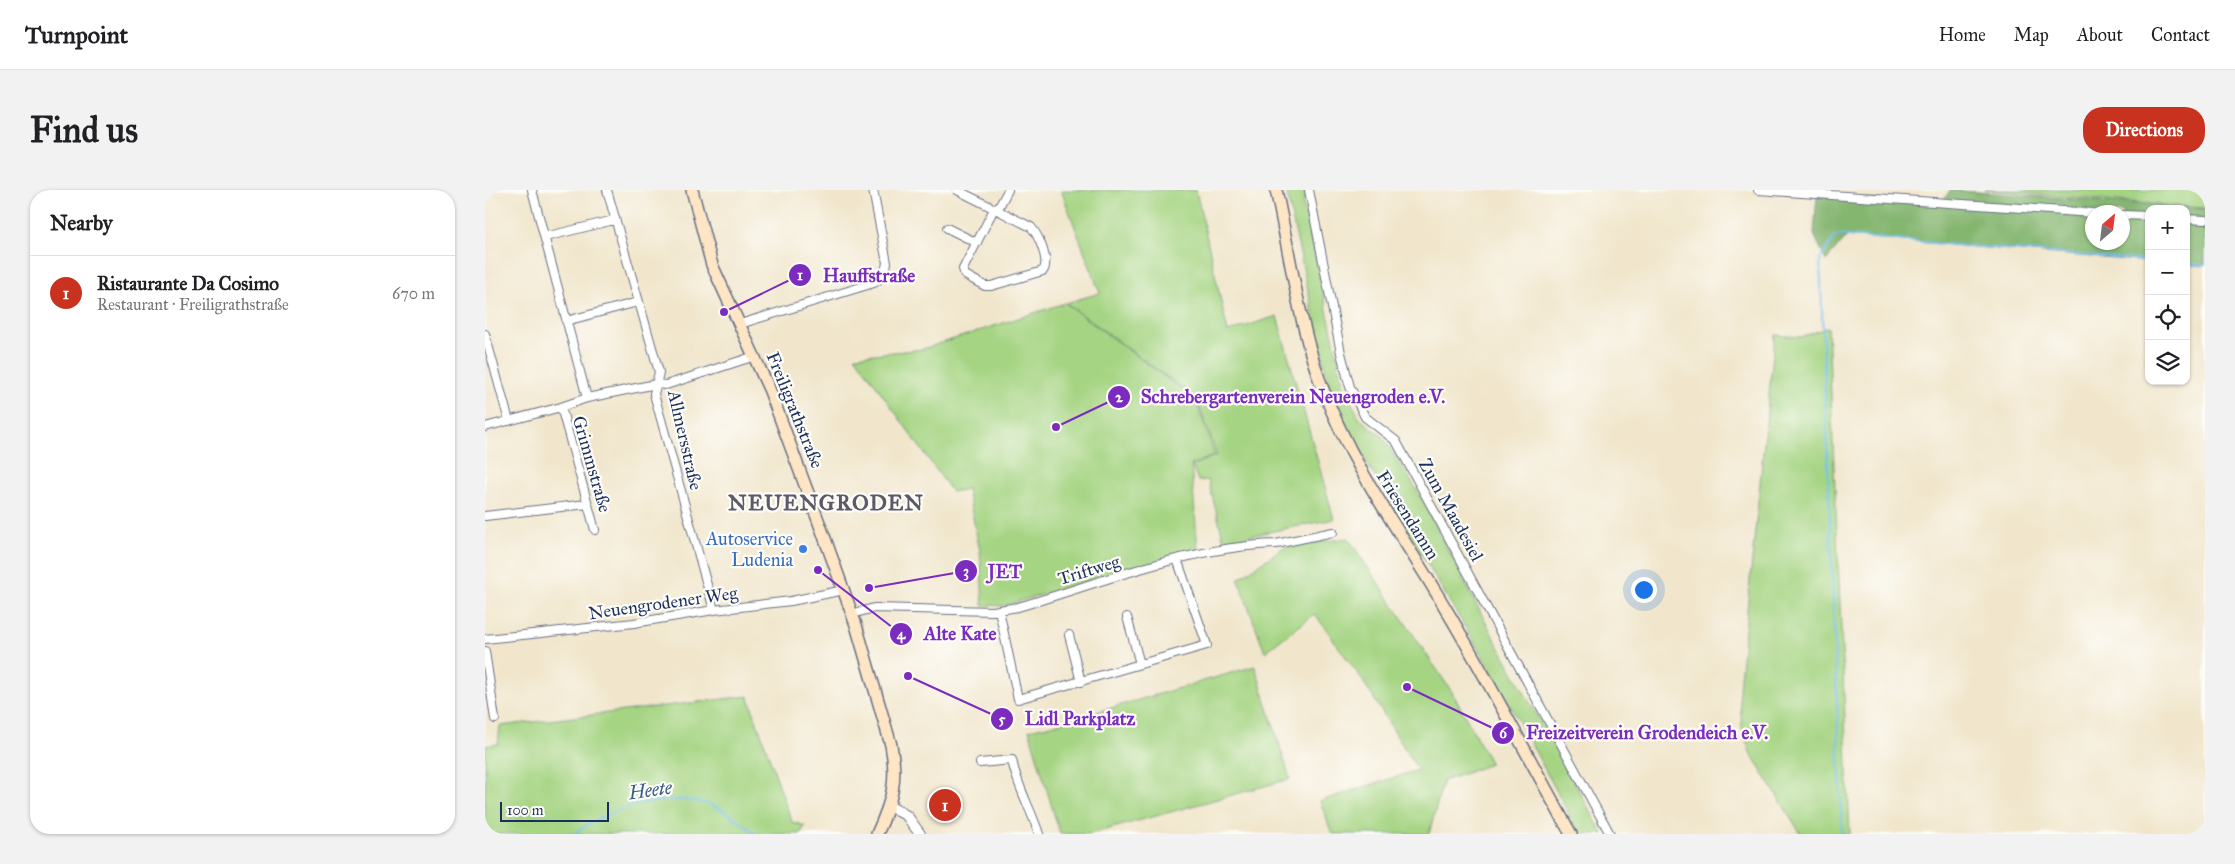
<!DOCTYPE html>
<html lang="en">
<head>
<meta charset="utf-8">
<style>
	:root { --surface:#fff; --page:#f2f2f2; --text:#202124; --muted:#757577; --line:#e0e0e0; --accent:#c8321e }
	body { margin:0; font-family:"IM FELL Great Primer",serif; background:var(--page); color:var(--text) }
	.controls { position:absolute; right:15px; top:15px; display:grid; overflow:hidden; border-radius:10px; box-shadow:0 1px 4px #0004 }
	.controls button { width:45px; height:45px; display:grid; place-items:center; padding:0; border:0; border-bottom:1px solid var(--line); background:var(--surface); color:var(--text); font:25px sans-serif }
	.compass { position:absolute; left:1600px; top:15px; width:45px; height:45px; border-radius:50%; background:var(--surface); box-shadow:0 1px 4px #0004; rotate:28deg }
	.scale { position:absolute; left:15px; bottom:12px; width:109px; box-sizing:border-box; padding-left:5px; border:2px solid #1b2f5e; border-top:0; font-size:14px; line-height:18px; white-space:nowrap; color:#1b2f5e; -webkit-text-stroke:4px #fdfcf7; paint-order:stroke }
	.you { position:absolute; left:1158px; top:399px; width:18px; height:18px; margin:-12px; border:4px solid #fff; border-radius:50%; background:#1a73e8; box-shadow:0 0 0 8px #1a73e833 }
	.badge { display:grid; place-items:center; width:32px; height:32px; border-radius:50%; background:var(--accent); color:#fff; font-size:16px; font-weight:700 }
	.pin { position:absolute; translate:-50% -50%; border:2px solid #fff; box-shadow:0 1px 5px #0006 }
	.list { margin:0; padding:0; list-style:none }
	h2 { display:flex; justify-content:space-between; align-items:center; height:65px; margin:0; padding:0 20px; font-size:21px }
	h2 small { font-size:16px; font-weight:400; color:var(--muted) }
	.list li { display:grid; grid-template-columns:32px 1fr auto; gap:15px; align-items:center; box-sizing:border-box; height:75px; padding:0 20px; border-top:1px solid var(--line) }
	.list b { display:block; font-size:19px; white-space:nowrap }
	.list p { margin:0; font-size:16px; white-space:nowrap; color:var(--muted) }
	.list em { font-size:16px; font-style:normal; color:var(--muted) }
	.icon { flex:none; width:28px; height:28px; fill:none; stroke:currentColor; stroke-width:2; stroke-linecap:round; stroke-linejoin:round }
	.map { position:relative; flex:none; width:1720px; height:644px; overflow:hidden; border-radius:20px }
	header { display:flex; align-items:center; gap:30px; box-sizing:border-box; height:70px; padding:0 25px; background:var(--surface); border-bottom:1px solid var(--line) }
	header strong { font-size:24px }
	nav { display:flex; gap:28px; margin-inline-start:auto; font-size:18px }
	.intro { display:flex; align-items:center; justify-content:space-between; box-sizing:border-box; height:120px; padding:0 30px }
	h1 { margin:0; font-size:35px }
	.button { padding:12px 22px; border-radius:20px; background:var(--accent); color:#fff; font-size:18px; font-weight:700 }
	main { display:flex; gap:30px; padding:0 30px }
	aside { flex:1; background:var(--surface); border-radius:20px; box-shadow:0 1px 4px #0004 }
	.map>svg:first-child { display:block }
</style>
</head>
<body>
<header>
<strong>Turnpoint</strong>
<nav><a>Home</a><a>Map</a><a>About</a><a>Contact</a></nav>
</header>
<div class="intro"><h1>Find us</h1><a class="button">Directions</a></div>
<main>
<aside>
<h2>Nearby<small></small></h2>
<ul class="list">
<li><span class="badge">1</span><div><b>Ristaurante Da Cosimo</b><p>Restaurant · Freiligrathstraße</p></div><em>670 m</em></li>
</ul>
</aside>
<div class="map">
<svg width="1720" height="644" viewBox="0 0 1720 644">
	<rect width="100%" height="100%" fill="#fdfcf7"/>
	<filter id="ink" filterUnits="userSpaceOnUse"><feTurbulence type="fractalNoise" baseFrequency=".02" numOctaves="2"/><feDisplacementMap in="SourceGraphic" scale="10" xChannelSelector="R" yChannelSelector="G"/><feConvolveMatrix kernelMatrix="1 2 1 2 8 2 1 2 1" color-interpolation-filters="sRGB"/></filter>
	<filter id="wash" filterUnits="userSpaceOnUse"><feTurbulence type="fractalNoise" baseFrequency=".0096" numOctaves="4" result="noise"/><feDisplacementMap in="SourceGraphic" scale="20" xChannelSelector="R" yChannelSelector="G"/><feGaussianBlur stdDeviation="1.12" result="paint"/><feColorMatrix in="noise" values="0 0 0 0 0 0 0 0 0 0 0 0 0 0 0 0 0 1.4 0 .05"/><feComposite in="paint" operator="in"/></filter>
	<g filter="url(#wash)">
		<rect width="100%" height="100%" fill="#f1e6cc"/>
		<path fill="#a5d482" stroke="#608270" d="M576,0H711L743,142L792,126L849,329L739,351L723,290L713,291L707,276L732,265L712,209L581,113L615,103Z
			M801,0H822L818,13L860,200L875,229L897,246L932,300L1009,448L1118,644H1095L1007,482L867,248L845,200Z
			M1500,0H1720V18Z
			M580,113L711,210L730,265L706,275L713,360L518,416L498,415L495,361L482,299L467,302L370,166L438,159Z
			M1343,137L1365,644H1316L1265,562L1257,538L1254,499L1290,145L1317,147Z
			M863,348L967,502L1006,574L958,591L944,644H847L835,611L933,580L878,491L830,424L780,462L753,389L799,357Z
			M770,476L805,589L606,644H575L544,540L571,534Z
			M263,506L307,632L320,636L315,644H0V556L13,554L15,536Z"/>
		<path fill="#84b670" stroke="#507267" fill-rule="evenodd" d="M1465,0L1720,19V76L1701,75V19H1664V72L1362,46L1341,71L1329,44L1332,5L1456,15ZM1608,22H1638V52H1608Z"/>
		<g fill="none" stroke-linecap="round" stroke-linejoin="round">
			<path stroke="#75bfee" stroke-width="2" d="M1701,74L1720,75
				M89,644C123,616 193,599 234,618C247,625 260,636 272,644
				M1357,644L1335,69L1351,45L1664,71"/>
		</g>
	</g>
	<g filter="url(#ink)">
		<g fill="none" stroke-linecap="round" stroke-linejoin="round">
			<defs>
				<path id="minor" d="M47,0L102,208
					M122,0L174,182L169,204L229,420
					M472,0L546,37C554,46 565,71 558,81L506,96H500L480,85L478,79L509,19
					M824,0L856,163L865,197L880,227L911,251L1125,644
					M1273,0L1608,23
					M513,19L523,0
					M1638,25L1664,26
					M1701,29L1720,30
					M462,38L492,53
					M60,47L129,30
					M81,131L153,112
					M255,134L389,93L399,86L402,73L388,0
					M0,144L24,231
					M76,217L110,340
					M0,237L76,217L102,208L171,194L181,195L270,166
					M0,326L102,314
					M514,420L533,509L722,455L692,369
					M367,424L389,418L508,421L533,417C618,392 703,357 791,354L848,342
					M642,427L655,474
					M584,445L596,492
					M0,449L149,433L229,420L306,411L359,400
					M0,461L10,529
					M495,573L527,570C532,596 546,619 554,644"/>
				<path id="tertiary" d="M404,616L422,626L435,644"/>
				<path id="secondary" d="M207,0L227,75L285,201L339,346L371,435L406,555C413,591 407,611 392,644
					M791,0C805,64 815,142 839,202C870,283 922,351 965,426C1007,497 1045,571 1086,644"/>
			</defs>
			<use href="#minor" stroke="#666f84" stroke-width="10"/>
			<use href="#tertiary" stroke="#666f84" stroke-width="12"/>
			<use href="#secondary" stroke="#666f84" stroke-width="14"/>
			<use href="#minor" stroke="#fff" stroke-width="8"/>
			<use href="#tertiary" stroke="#fff" stroke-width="10"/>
			<use href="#secondary" stroke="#fde5c5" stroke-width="11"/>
		</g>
	</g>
	<circle fill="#3f7fe0" stroke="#fdfcf7" stroke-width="2" cx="318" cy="359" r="5"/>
	<g text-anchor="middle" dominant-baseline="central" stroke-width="4.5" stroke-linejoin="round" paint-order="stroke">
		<g font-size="18" fill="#1b2f5e" stroke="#fdfcf7">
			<text transform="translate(310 220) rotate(68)">Freiligrathstraße</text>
			<text transform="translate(200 250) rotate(77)">Allmersstraße</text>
			<text transform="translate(107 274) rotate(74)">Grimmstraße</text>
			<text transform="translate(966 320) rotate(61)">Zum Maadesiel</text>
			<text transform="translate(923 325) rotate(58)">Friesendamm</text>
			<text transform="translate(604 380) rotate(-17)">Triftweg</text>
			<text transform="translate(178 413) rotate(-8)">Neuengrodener Weg</text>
		</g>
		<g font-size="18" fill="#366cbe" stroke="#fdfcf7" text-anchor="end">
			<text x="308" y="349">Autoservice<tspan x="308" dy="21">Ludenia</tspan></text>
		</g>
		<g font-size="19" font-style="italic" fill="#365a89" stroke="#fdfcf7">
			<text transform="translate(165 600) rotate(-8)">Heete</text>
		</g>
		<g font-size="22" font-weight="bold" letter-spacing="1" fill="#5c5968" stroke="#fdfcf7">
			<text x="341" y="312">NEUENGRODEN</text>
		</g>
	</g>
	<path fill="none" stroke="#7b2cbf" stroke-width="2" d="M239 122L315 85M571 237L634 207M384 398L481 381M333 380L416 444M423 486L517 529M922 497L1018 543"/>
	<g fill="#7b2cbf" stroke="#fdfcf7" stroke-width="2">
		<circle cx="239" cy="122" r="5"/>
		<circle cx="571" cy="237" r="5"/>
		<circle cx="384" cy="398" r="5"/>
		<circle cx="333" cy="380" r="5"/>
		<circle cx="423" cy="486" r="5"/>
		<circle cx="922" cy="497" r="5"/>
		<circle cx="315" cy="85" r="12"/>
		<circle cx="634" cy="207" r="12"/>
		<circle cx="481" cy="381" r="12"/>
		<circle cx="416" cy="444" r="12"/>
		<circle cx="517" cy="529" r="12"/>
		<circle cx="1018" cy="543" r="12"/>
	</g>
	<g font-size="15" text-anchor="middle" font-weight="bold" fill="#fff">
		<text x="315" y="90">1</text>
		<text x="634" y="212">2</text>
		<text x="481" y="386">3</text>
		<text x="416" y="449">4</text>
		<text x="517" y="534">5</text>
		<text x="1018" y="548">6</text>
	</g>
	<g font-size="19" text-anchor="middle" font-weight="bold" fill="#7b2cbf" stroke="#fdfcf7" stroke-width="4.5" stroke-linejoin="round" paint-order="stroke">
		<text x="384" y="92">Hauffstraße</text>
		<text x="808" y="213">Schrebergartenverein Neuengroden e.V.</text>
		<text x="520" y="388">JET</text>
		<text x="475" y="450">Alte Kate</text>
		<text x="595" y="535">Lidl Parkplatz</text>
		<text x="1162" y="549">Freizeitverein Grodendeich e.V.</text>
	</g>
</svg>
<div class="controls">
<button>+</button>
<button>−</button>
<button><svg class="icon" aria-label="locate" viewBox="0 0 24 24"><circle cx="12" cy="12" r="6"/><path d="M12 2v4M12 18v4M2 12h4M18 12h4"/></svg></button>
<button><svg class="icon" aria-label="layers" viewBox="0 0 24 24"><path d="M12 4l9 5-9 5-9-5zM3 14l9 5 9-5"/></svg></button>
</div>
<svg class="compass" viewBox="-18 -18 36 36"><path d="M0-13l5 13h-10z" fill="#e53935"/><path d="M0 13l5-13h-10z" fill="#757577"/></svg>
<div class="scale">100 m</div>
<div class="you"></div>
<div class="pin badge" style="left:460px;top:615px">1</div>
</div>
</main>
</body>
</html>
